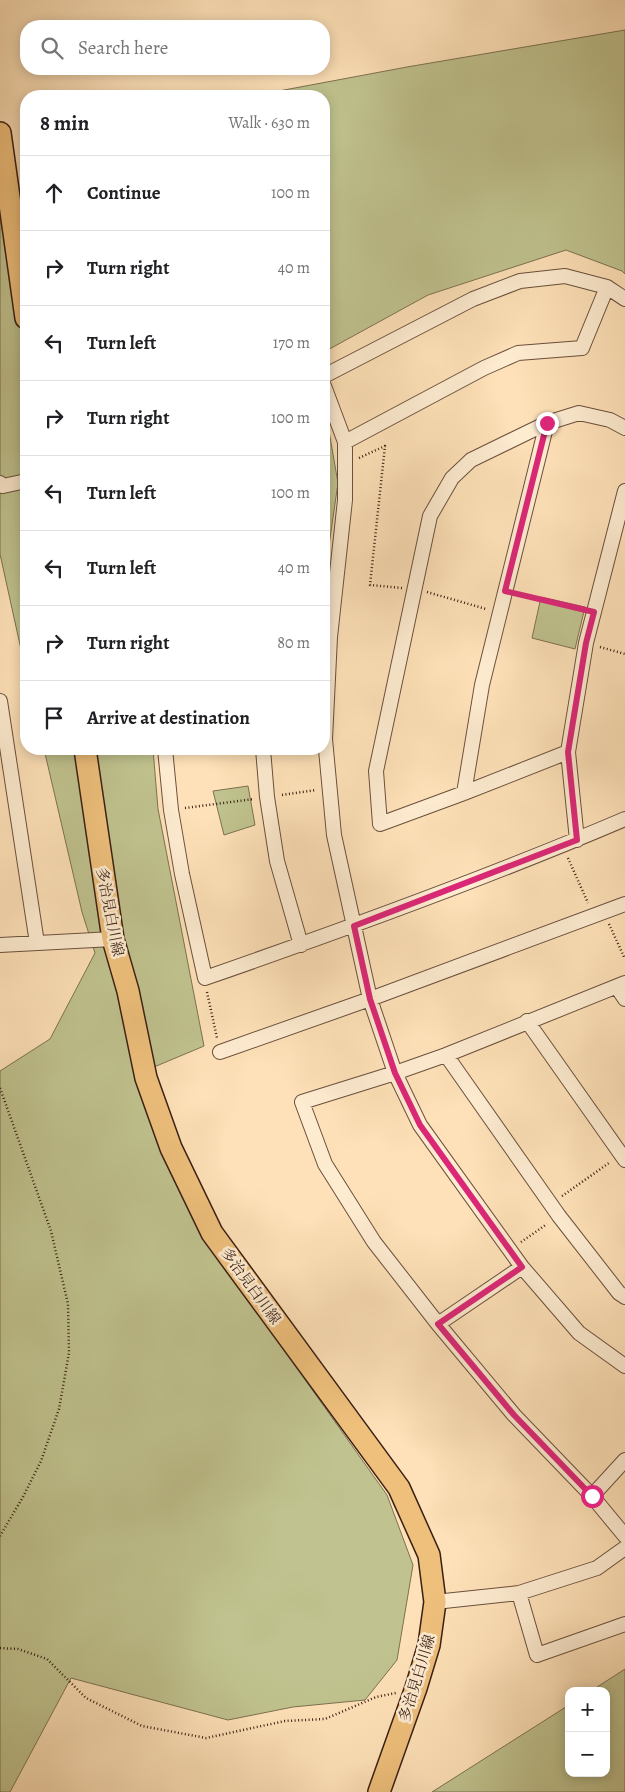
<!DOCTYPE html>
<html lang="en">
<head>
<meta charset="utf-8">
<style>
	:root { --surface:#fff; --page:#f6f6f6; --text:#202124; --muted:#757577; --line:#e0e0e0 }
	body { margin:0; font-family:Alegreya,"Noto Serif JP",serif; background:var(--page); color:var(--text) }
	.controls { position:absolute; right:15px; bottom:15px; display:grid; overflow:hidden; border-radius:10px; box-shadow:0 2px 12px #0003 }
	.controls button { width:45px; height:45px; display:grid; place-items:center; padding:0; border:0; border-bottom:1px solid var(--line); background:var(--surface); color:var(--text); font:25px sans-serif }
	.stop { position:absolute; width:15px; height:15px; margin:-11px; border:4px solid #db2777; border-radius:50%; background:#fff }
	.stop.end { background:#db2777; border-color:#fff; box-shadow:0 1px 5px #0008 }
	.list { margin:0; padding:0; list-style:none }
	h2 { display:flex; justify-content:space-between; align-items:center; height:65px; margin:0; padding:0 20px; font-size:21px }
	h2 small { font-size:16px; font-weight:400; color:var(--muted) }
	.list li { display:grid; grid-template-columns:32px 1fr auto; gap:15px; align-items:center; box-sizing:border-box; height:75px; padding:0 20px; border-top:1px solid var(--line) }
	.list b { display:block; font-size:19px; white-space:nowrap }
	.list em { font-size:16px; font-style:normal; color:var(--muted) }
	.icon { flex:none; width:28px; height:28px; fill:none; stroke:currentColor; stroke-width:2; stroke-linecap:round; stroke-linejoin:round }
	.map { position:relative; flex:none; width:625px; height:1792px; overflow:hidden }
	.search { position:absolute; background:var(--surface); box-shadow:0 2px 12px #0003; left:20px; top:20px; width:310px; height:55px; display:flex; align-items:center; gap:12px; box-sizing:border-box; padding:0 18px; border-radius:20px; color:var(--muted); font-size:19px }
	.panel { position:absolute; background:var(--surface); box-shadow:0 2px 12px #0003; left:20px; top:90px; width:310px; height:665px; border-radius:20px }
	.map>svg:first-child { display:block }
</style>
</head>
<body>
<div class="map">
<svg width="625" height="1792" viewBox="0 0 625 1792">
	<rect width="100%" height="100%" fill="#fee1b8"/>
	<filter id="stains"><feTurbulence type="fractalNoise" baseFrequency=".004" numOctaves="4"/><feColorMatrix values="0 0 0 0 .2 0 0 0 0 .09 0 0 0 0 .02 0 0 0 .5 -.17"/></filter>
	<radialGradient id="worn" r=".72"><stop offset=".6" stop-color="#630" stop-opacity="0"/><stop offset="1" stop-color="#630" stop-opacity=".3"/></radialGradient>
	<path fill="#c0c38f" stroke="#7d7152" d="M625,30V274L622,271L566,250L428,295L324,352V96H252L407,67Z
		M0,218L4,238L26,235V672L0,554Z
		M324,414H326L338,483L324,580Z
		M541,597L585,607L575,649L532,638Z
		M44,749H153L158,809L204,1046L135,1075L205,1239L387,1495L413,1565L397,1660L365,1700L293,1707L228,1720L71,1678L10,1792H0V1071L50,1039L95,953L82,912Z
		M248,786L255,825L224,835L213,791Z
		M625,1669V1792H432L569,1705V1773H606V1691H591Z"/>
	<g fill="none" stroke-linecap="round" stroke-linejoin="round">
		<defs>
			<path id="street" d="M324,376L473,299L520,281L565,276L607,287L625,299
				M324,386L345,442V500L330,637L325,739L334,835L370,999L395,1073L420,1125L522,1267L579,1333L625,1366
				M345,442L484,368L518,353L582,348L607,287
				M0,483L3,486L26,481
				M0,701L37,943
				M165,749L171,810L182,874L205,978C346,929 487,878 625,819
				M263,749L267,797L277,861L301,945
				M568,752L464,793L380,824L376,771L430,516L452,478L471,460L547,423L579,413L610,420L625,428
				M464,793L482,685L547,423
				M577,840L568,752L586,643L625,491
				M0,945L113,939
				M625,983L446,1055L395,1073L302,1102L325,1164L374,1242L438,1324L514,1415L592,1496L625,1536
				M617,987L625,999
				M527,1021L625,1160
				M220,1052L370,999L625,904
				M446,1055L559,1216L619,1293L625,1297
				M438,1324L522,1267
				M592,1496L625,1460
				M519,1593L537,1655L625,1624
				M435,1602L519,1593L597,1568L625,1548"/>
			<path id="primary" d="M0,133L26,318
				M85,749L113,939L128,991L146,1078L171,1148L212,1233L399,1488L429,1555L435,1602L429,1645L416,1688L379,1792"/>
		</defs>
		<use href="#street" stroke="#6b503d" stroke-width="16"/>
		<use href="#primary" stroke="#3a1f14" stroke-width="24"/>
		<path stroke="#3a1f14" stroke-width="2.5" stroke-dasharray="1 2.5" stroke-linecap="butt" d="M359,458L385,446L370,585L402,588
			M427,592L486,609
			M518,594L581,609
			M600,647L625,654
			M282,795L316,790
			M185,808L254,799
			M568,858L588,903
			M609,924L625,959
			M207,992L217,1038
			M0,1088L51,1231L68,1304L69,1353L59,1409L41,1461L23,1497L0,1536
			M562,1196L609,1163
			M521,1242L547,1224
			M0,1648L18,1649L47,1659L86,1698L142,1726L206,1738L285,1721L325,1719L376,1697L396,1693"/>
		<use href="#street" stroke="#feecd1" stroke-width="14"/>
		<use href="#primary" stroke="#efc07c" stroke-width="21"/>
	</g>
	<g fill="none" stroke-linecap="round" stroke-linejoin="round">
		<path stroke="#db2777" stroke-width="6" d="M547,423L505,591L594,612L586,643L568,752L577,840L354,926L370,999L395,1073L420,1125L522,1267L438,1324L514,1415L592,1496"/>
	</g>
	<g text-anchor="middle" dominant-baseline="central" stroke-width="5" stroke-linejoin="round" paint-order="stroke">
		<g font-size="15" fill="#3a1f14" stroke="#feecd1">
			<text transform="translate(110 912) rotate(79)">多治見白川線</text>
			<text transform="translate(251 1286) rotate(54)">多治見白川線</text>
			<text transform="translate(417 1678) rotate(-73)">多治見白川線</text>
		</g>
	</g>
	<rect width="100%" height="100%" filter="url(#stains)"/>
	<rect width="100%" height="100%" fill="url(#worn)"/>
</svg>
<div class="controls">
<button>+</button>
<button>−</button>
</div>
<div class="stop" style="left:592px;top:1496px"></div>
<div class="stop end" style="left:547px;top:423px"></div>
<div class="search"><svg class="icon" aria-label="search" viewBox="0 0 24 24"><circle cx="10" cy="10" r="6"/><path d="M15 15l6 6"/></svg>Search here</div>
<section class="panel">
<h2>8 min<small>Walk · 630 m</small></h2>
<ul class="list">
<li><svg class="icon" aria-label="ahead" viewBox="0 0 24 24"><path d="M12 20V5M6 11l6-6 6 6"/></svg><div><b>Continue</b></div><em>100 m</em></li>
<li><svg class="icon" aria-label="right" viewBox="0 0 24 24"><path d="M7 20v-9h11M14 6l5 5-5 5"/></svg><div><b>Turn right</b></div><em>40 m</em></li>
<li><svg class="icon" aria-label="left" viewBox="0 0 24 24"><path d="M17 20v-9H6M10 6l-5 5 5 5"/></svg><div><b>Turn left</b></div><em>170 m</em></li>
<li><svg class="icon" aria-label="right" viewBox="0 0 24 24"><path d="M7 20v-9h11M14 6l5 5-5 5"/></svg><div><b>Turn right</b></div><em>100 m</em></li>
<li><svg class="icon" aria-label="left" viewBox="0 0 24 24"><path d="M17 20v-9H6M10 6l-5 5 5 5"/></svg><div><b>Turn left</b></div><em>100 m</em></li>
<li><svg class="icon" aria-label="left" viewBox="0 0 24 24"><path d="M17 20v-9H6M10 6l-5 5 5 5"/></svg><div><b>Turn left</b></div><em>40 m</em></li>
<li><svg class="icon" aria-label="right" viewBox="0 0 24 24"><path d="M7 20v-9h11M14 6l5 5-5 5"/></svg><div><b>Turn right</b></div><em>80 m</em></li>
<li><svg class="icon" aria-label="arrive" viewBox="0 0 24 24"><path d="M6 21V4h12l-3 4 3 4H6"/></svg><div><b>Arrive at destination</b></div></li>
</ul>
</section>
</div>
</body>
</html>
